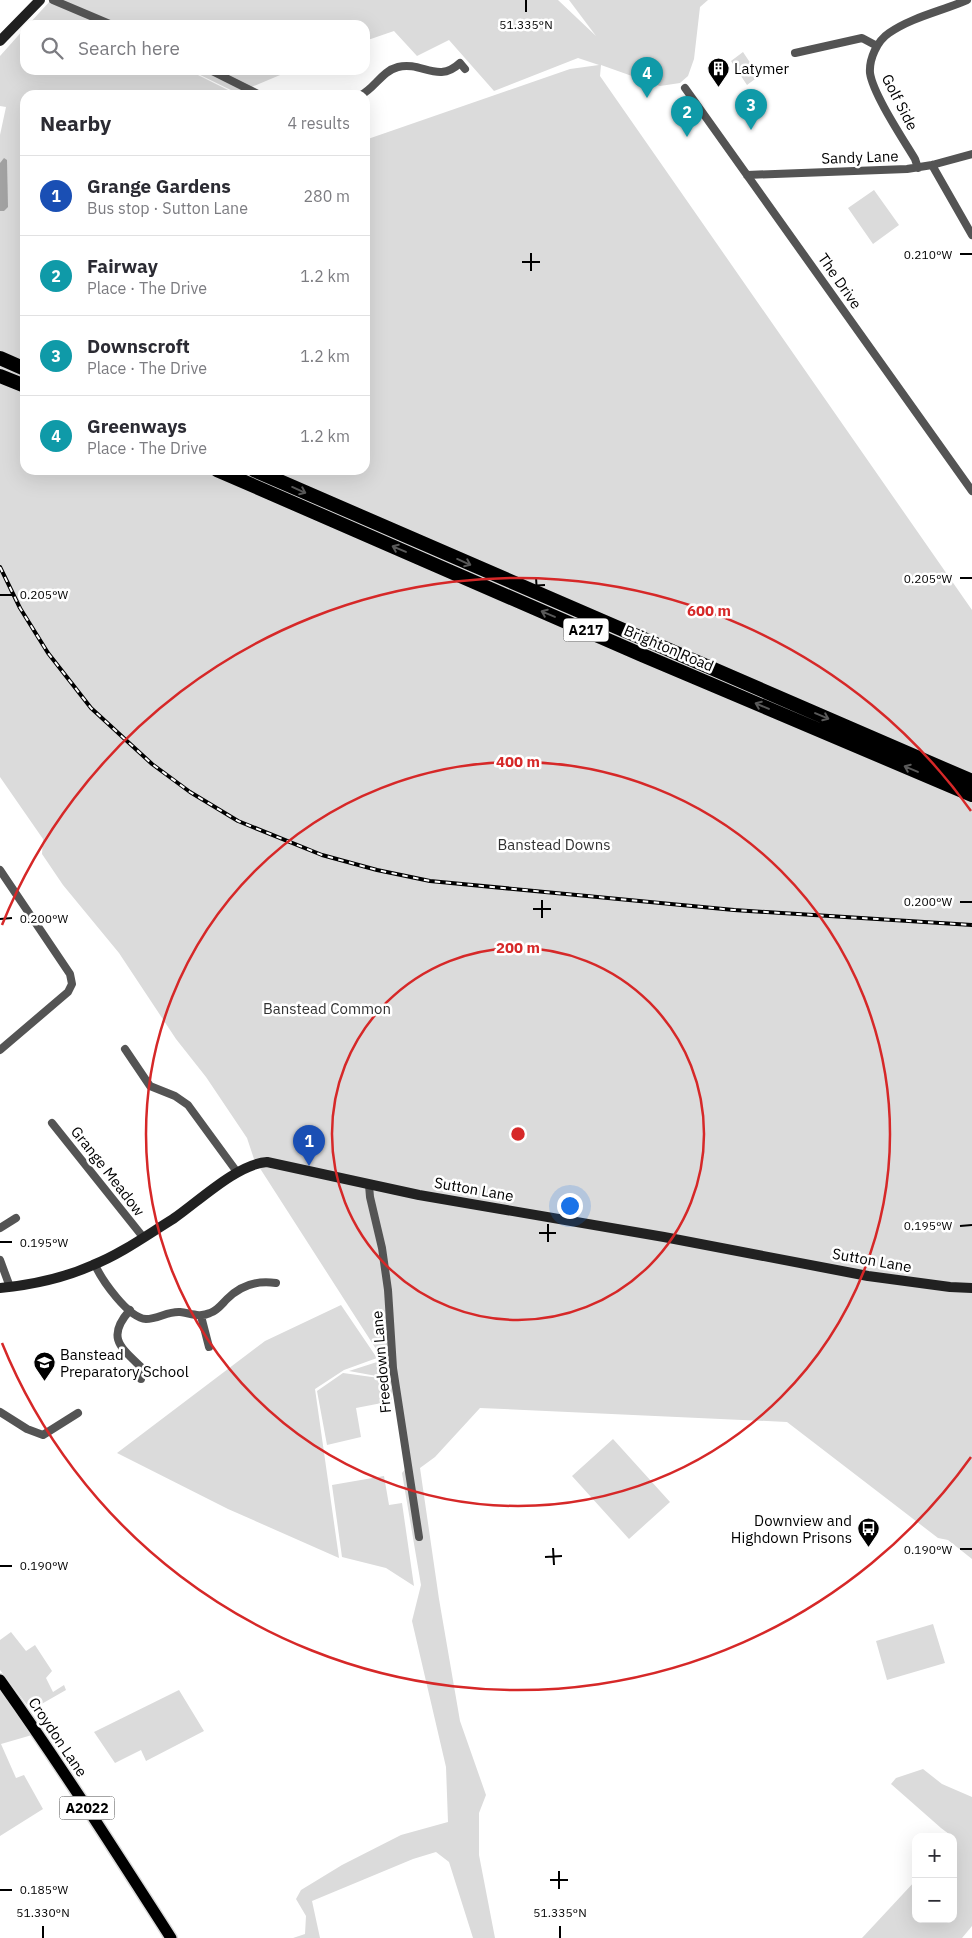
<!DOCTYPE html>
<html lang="en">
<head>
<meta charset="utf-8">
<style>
	:root { --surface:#fff; --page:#f7f7f7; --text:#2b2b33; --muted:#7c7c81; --line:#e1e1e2; --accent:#b45309 }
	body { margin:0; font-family:"IBM Plex Sans",sans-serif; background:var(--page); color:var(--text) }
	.controls { position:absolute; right:15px; bottom:15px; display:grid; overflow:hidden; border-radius:10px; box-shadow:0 5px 20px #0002 }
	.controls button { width:45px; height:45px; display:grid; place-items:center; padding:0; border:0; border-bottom:1px solid var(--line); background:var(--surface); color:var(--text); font:25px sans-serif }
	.you { position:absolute; left:569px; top:1205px; width:18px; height:18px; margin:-12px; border:4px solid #fff; border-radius:50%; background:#1a73e8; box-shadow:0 0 0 8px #1a73e833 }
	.badge { display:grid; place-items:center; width:32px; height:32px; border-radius:50%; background:var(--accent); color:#fff; font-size:16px; font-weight:700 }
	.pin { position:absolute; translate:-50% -41px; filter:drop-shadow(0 1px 2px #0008) }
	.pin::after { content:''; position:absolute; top:26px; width:18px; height:15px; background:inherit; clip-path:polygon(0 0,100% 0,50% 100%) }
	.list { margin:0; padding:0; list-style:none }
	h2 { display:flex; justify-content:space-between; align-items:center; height:65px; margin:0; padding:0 20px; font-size:21px }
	h2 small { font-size:16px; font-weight:400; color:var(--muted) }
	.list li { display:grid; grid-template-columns:32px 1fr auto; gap:15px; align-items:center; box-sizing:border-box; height:80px; padding:0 20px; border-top:1px solid var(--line) }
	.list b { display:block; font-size:19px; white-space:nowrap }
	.list p { margin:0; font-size:16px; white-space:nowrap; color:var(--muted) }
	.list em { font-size:16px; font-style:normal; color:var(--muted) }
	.icon { flex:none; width:28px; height:28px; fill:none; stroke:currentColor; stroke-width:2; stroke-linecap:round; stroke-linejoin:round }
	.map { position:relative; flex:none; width:972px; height:1938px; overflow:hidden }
	.search { position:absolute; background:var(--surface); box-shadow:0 5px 20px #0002; left:20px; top:20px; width:350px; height:55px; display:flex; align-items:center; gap:12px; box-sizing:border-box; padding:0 18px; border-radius:15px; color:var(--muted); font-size:19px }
	.panel { position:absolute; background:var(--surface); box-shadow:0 5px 20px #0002; left:20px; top:90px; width:350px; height:385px; border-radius:15px }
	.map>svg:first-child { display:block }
</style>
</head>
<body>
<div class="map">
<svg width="972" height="1938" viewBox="0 0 972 1938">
	<rect width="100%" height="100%" fill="#fff"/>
	<path fill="#dbdbdb" d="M51,0H558L596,36L569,0H708L700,7L694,59L688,76L680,83L660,86L601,65L600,76L972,610V1559L948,1540L938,1538L787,1422L480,1408L435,1457L420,1468L439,1599L460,1721L486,1795L479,1813V1855L495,1938H473L449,1862L436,1852L413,1859L312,1901L320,1938H293L305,1934L306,1916L296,1899L301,1890L342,1865L401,1835L448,1822L446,1767L412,1621L421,1585L402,1473L407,1467L394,1377L254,1159L247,1138L206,1077L176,1039L119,953L63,885L42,854L43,839L0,777V135L6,107L0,106V56L25,28V70H188L238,95H25V470H365V140L570,69L599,65L578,58L494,91L449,40L417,56L394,31L365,41V25H28Z
		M743,52L759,76L747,85L731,61Z
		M190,70H292L237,93Z
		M874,190L899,225L873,244L848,208Z
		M341,1305L377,1358L344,1370L315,1389L339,1558L228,1509L117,1453L265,1341Z
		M377,1362C389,1374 396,1383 391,1401L382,1377L349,1371Z
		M343,1373L379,1378L386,1393L387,1402L356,1408L361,1437L327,1445L317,1391Z
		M613,1439L670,1502L629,1539L572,1476Z
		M384,1476L389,1505L402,1503L414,1586L386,1568L342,1557L332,1485Z
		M933,1624L945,1663L887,1680L876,1641Z
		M11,1632L26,1651L35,1645L52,1671L46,1678L53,1692L64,1685L66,1690L31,1710L0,1670V1640Z
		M0,1690L32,1735L1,1744L16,1778L24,1775L43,1809L0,1836Z
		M179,1690L204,1731L146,1761L141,1750L115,1763L94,1732Z
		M923,1769L942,1784L972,1797V1926L962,1938H862L916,1880V1919H953V1837L941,1828L891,1784L896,1778Z"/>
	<path fill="#a2a2a2" d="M4,158L7,160L8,207L4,211H0V163Z"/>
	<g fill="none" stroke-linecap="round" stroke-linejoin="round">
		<defs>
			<path id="primary" d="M0,1680C60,1764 115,1851 171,1938"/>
			<path id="highway" d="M0,358L25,369
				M0,376L25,386
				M217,470L642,655L972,795
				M254,470L972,781"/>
		</defs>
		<use href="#primary" stroke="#dbdbdb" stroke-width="14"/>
		<use href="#highway" stroke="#dbdbdb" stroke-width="16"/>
		<path stroke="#545454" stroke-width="8" d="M53,0L112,25
			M795,53L862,38L877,46
			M210,70L260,95
			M685,88L972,491
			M319,95H332
			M361,95C375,88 382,71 398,67C422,61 438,84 460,63L465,69
			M932,165L972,235
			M918,168L915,159C903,139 873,94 870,73C869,59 877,41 889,33C912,17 942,11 967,0
			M747,175L907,169L932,165L972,154
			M0,870L70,974L72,984L68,992L0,1050
			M125,1049L150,1086L175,1096L188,1105L237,1172
			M52,1123L143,1237
			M369,1185L370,1197L382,1248L388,1290L393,1368L419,1537
			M0,1228L16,1218
			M0,1260L10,1287
			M95,1265C102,1280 128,1318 146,1319C158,1319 168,1311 180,1312C190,1313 199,1318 210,1313C217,1311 222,1304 227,1299C241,1285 257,1280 276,1283
			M130,1310C106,1337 120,1347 141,1367V1379
			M201,1316L209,1347
			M0,1412L27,1429L43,1435L78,1413"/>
		<path stroke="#212121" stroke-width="10" d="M0,41L40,0
			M0,1288C31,1285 64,1278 93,1265C121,1254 147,1235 173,1219C198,1202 237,1164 267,1162L419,1195L664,1237L868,1276L950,1287L972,1288"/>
		<use href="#primary" stroke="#000" stroke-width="11"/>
		<use href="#highway" stroke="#000" stroke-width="14"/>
		<defs>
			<path id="rail" d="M0,567L20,608L48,653L91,708L152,764L190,792L238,821L322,855L377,870L430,881L734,910L972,925"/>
		</defs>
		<use href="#rail" stroke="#000" stroke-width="4"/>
		<use href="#rail" stroke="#fff" stroke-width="2" stroke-dasharray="5.5" stroke-linecap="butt"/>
	</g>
	<defs><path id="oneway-shaft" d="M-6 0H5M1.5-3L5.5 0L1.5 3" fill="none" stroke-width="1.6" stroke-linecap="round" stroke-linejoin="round" transform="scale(1.25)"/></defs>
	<g stroke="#595959">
		<use href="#oneway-shaft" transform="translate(299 490) rotate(24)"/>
		<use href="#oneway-shaft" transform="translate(399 549) rotate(-157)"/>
		<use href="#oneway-shaft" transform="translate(464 562) rotate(24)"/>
		<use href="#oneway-shaft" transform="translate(548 614) rotate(-157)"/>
		<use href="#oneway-shaft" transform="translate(762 706) rotate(-157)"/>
		<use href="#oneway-shaft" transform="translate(822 716) rotate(23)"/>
		<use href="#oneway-shaft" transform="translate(911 769) rotate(-157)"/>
	</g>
	<path fill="none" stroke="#000" stroke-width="2" d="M526,0V12M531,253V271M960,254H972M522,262H540M536,577L537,594M960,578H972M528,586L545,585M0,595H12M542,900V918M960,902H972M533,909H551M0,919L12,918M548,1224V1242M960,1226L972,1225M539,1233H556M0,1242H12M553,1548L554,1565M960,1549H972M545,1557L562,1556M0,1566H12M559,1871V1889M550,1880H568M0,1890H12M43,1926V1938M560,1926V1938"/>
	<g fill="none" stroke="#d62828" stroke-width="2.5">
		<circle cx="518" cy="1134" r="186"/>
		<circle cx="518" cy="1134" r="372"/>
		<path d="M971 1457A557 557 0 0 1 2 1343M2 925A557 557 0 0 1 971 811"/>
	</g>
	<defs>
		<symbol id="building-pin" viewBox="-11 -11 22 30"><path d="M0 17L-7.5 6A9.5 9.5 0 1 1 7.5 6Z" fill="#000" stroke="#fff"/><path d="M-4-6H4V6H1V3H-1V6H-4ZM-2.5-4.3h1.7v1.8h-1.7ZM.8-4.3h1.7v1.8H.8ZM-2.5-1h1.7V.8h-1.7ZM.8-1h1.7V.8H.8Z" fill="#fff"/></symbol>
		<symbol id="school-pin" viewBox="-11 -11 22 30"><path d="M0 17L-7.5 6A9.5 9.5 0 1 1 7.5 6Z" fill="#000" stroke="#fff"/><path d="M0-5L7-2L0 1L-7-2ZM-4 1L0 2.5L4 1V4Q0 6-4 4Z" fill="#fff"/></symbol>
		<symbol id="bus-pin" viewBox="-11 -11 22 30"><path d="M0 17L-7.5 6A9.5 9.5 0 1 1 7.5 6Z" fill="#000" stroke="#fff"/><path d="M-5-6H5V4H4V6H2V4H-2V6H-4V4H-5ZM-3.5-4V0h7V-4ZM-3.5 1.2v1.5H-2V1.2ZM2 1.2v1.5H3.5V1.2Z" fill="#fff"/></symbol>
	</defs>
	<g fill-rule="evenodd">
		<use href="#building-pin" x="706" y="56" width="25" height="34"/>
		<use href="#school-pin" x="32" y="1350" width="25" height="34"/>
		<use href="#bus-pin" x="856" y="1516" width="25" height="34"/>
	</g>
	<g text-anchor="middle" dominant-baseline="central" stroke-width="5" stroke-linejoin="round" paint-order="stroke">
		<g fill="#fff" stroke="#4c4c4c" stroke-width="1">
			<rect x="563.5" y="618.5" width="45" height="23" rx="4"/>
			<rect x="59.5" y="1796.5" width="55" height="23" rx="4"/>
		</g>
		<g font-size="14" font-weight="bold" fill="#000">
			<text x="586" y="630">A217</text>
			<text x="87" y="1808">A2022</text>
		</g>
		<g font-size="15" fill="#000" stroke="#fff" text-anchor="start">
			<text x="734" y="68">Latymer</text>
			<text x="60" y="1354">Banstead<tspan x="60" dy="17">Preparatory School</tspan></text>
			<text x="852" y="1520" text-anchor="end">Downview and<tspan x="852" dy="17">Highdown Prisons</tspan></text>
		</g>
		<g font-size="15" fill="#000" stroke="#fff">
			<text transform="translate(900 102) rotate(63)">Golf Side</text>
			<text transform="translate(860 157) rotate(-2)">Sandy Lane</text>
			<text transform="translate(840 281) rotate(55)">The Drive</text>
			<text transform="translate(669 648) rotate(23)">Brighton Road</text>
			<text transform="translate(108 1171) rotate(52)">Grange Meadow</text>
			<text transform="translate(474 1189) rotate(10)">Sutton Lane</text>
			<text transform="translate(872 1260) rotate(10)">Sutton Lane</text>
			<text transform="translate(381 1362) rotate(-95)">Freedown Lane</text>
			<text transform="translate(58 1737) rotate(56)">Croydon Lane</text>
		</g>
		<g font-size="15" fill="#323232" stroke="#fff">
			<text x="554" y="844">Banstead Downs</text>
			<text x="327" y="1008">Banstead Common</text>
		</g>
	</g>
	<g font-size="12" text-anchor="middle" fill="#000" stroke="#fff" stroke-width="5" stroke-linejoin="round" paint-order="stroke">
		<text x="526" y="29">51.335°N</text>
		<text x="928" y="259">0.210°W</text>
		<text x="928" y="583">0.205°W</text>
		<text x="44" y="599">0.205°W</text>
		<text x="928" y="906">0.200°W</text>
		<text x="44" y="923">0.200°W</text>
		<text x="928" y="1230">0.195°W</text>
		<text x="44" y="1247">0.195°W</text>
		<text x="928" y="1554">0.190°W</text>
		<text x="44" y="1570">0.190°W</text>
		<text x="44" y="1894">0.185°W</text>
		<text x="43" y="1917">51.330°N</text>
		<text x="560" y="1917">51.335°N</text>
	</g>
	<circle cx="518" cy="1134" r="8" fill="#d62828" stroke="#fff" stroke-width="2.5"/>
	<g font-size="15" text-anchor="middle" font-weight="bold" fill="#d62828" stroke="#fff" stroke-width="5" stroke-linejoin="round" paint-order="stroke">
		<text x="709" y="616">600 m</text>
		<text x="518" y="767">400 m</text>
		<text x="518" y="953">200 m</text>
	</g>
</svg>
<div class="controls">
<button>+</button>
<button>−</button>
</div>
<div class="you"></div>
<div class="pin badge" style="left:309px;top:1166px;background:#1a4fb4">1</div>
<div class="pin badge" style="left:687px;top:137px;background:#0f9aa8">2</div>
<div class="pin badge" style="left:751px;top:130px;background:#0f9aa8">3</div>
<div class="pin badge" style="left:647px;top:98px;background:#0f9aa8">4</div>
<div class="search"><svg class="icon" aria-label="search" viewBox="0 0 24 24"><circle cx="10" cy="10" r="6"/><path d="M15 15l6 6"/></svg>Search here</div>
<section class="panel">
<h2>Nearby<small>4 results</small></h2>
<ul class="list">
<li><span class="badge" style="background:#1a4fb4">1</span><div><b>Grange Gardens</b><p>Bus stop · Sutton Lane</p></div><em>280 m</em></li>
<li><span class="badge" style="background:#0f9aa8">2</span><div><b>Fairway</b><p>Place · The Drive</p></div><em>1.2 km</em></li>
<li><span class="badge" style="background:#0f9aa8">3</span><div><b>Downscroft</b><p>Place · The Drive</p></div><em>1.2 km</em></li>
<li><span class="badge" style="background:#0f9aa8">4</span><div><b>Greenways</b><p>Place · The Drive</p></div><em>1.2 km</em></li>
</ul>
</section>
</div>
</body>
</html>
